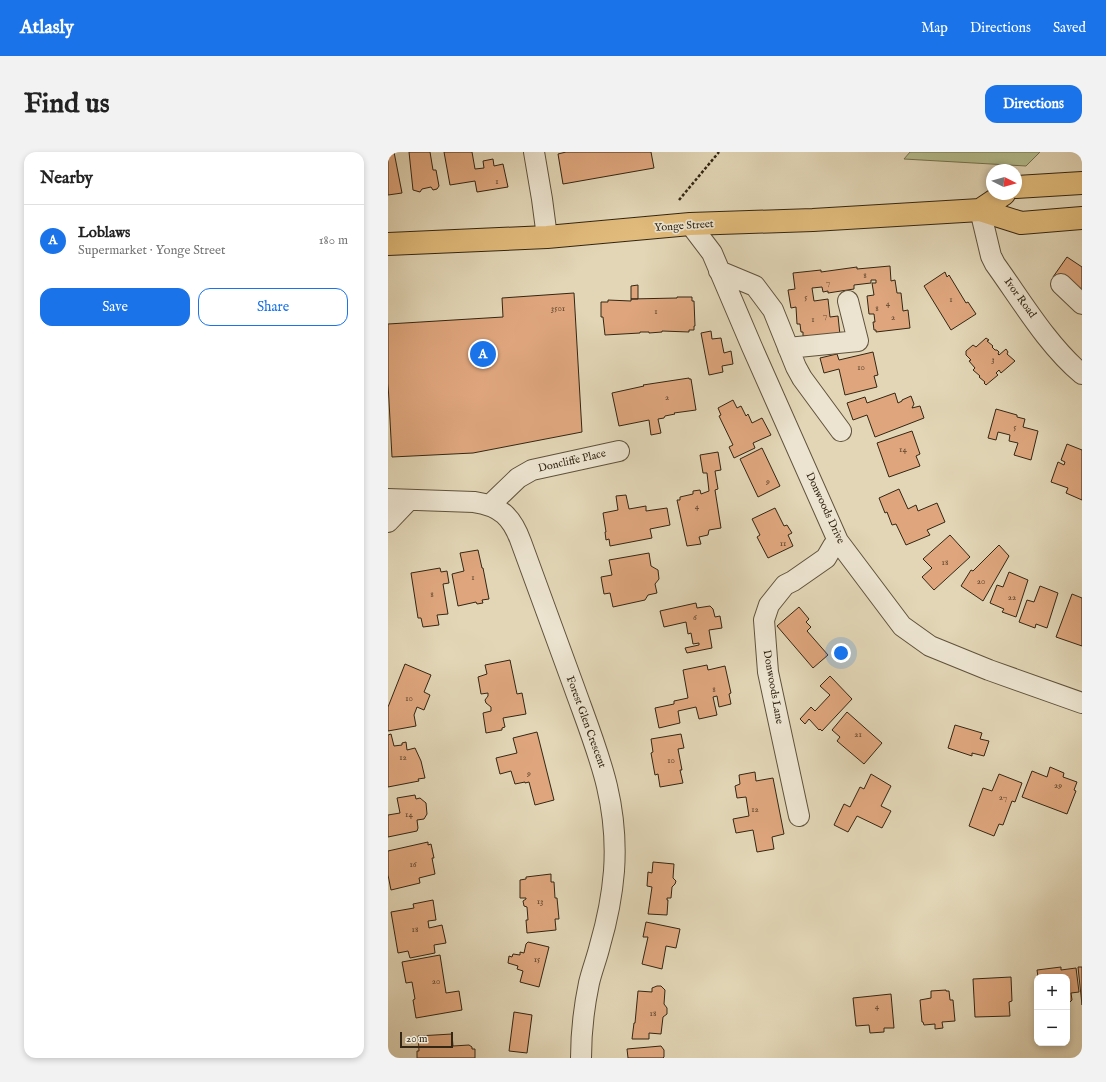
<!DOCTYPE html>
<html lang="en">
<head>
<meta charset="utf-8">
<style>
	:root { --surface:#fff; --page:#f2f2f2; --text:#222; --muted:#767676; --line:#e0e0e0; --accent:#1a73e8 }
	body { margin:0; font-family:"IM FELL English",serif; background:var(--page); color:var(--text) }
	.controls { position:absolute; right:12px; bottom:12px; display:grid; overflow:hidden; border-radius:8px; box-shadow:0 2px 6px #0003 }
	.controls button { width:36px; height:36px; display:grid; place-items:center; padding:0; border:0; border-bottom:1px solid var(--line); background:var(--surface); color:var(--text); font:20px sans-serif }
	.compass { position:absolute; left:598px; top:12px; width:36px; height:36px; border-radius:50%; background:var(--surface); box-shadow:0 2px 6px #0003; rotate:96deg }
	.scale { position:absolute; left:12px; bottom:10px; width:53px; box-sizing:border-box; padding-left:4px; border:2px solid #332614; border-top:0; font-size:11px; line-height:14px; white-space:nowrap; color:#332614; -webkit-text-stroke:3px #ece4d0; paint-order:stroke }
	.you { position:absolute; left:453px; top:501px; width:14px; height:14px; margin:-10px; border:3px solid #fff; border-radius:50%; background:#1a73e8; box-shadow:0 0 0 6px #1a73e833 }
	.badge { display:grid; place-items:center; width:26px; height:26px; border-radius:50%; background:var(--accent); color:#fff; font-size:13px; font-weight:700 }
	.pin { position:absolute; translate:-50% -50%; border:2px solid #fff; box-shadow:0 1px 4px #0006 }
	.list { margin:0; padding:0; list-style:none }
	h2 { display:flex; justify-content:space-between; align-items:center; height:52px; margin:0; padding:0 16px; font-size:17px }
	h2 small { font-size:13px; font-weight:400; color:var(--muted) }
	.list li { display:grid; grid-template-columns:26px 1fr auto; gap:12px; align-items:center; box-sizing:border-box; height:72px; padding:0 16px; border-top:1px solid var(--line) }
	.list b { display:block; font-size:15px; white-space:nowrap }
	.list p { margin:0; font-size:13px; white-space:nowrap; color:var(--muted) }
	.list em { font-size:13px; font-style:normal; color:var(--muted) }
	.actions { display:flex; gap:8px; padding:12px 16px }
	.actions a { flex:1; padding:9px 0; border:1px solid var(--accent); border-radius:12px; text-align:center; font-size:14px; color:var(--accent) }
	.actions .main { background:var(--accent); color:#fff }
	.map { position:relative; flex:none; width:694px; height:906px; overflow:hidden; border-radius:12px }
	header { display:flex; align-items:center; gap:24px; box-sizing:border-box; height:56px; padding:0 20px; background:var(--accent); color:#fff }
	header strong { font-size:19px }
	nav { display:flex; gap:22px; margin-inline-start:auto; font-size:14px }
	.intro { display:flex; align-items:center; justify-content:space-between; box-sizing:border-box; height:96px; padding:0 24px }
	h1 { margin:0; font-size:28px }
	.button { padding:10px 18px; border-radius:12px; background:var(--accent); color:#fff; font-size:14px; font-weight:700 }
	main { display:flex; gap:24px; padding:0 24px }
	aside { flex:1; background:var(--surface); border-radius:12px; box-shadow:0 2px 6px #0003 }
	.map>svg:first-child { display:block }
</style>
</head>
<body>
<header>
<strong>Atlasly</strong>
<nav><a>Map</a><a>Directions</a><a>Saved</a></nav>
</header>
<div class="intro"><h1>Find us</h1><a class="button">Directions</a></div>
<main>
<aside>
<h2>Nearby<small></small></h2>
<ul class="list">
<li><span class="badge">A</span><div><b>Loblaws</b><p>Supermarket · Yonge Street</p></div><em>180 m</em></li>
</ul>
<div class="actions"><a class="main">Save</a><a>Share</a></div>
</aside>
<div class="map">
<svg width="694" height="906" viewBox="0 0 694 906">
	<rect width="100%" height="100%" fill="#e2d6b6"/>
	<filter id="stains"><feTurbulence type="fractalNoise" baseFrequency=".005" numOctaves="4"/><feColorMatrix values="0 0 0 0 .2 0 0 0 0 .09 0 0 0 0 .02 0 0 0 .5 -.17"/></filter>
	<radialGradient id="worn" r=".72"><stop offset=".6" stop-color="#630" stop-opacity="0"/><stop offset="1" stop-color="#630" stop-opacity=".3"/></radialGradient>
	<path fill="#b4bd8d" stroke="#747250" d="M522,0H652L638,14L516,7Z"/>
	<path fill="#dfa67d" stroke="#332614" d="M0,0H6L14,41L0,43Z
		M21,0H42L45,18H48L51,34L49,37L45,38L43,35L34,37L32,40L25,38Z
		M56,0H84L87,17L96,16L95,9L105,7L106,14L115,12L120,35L89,40L87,29L62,33Z
		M178,0H263L266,16L175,32L170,2Z
		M679,105L694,115V145L665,125Z
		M502,114L503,129L507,128L509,141H513L515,159L520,158L522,176L488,180V178H486L485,170H487L486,162H481L479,144L486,143L484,131H488V128H483V131L466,133V137L440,141V139L435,140L434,135L424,136L426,149L440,147L442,165L450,164L452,183L422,187L421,184H415V180H413L412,172H409L408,155L403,156L400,138L407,137L405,121L433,118V120L469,115V117Z
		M557,120L559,125L561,123L578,151L580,150L588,162L563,178L536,134Z
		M250,133V147H243V134Z
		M186,141L194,280L85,301L4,305L0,231V172L115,165L114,146Z
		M289,145H304V149H306L307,174H306V178H301V180L274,179V180L261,181V180H252V181L217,183L215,165H213V150H220V148L243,149V147L289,146Z
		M323,179L324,187L333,186L336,201L343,199L345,212L334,214L335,220L321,223L313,181Z
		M598,186L601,188L599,189L605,194L604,195L607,198H609L611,200L610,202L611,203L618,197L620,200L619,202L627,209L613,221L611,218L608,221L610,223L598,233L596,231L597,230L591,225L592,224L585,218L587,216L581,209L583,208L578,203V199L585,193L588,195Z
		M485,200L490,223L486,224L489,235L457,243L451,217L436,221L432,206L449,202L451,208Z
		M301,226V227H303L308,258L286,261L287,262L277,264L276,266L270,267L273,281L263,283L261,268L231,274L224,241L256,234L255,233Z
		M507,241L510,251L514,249V248L523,244L526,252L524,256L532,254L536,266L487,285L479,263L465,268L459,251L477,245L479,251Z
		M345,248L349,256L353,254L358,264L360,262L364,271L374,266L383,283L365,291L367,296L346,306L341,295L345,293L331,264L333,263L330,256Z
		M608,257L629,263V265L637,267L635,275L650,279L643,308L626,303L630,291L621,289L622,283L610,280L608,288L600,286Z
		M524,279L532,302L528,304L532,314L501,325L489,291Z
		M679,292L694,298V348L678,341L680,336L663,330L670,310L676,313L677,310L673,308Z
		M374,296L392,334L370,345L352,307Z
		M330,300L333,318L327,319L330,337L327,338L333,376L321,378L320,383L311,385L313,392L299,394L289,348H292V345L305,342V339L312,338L313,342L321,339L319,321H315L312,303Z
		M511,337L520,357L528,353L530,359L549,351L557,370L539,378L542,383L518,393L508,372L504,373L499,360L497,361L491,346Z
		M238,343L241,357L258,354V359L279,356L282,373L262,377L264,386L222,394L221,387L218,388L217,380H218L215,361L230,358L228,344Z
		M387,356L396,374L399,373L404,381L400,383L405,394L380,406L369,385L372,383L364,367Z
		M562,383L582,405L546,438L534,425L544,416L535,407Z
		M611,393L621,404L595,449L573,434L583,418L585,419Z
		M90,398L94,416H95L101,447L94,448L95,451L89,452L88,450L70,454L64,422L76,419L72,401Z
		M261,401L263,414L270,418L271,427L267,432L269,441L260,443L257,448L225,455L222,441L216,442L213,425L224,423L221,408Z
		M52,416L53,420L59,419L61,431L55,432L60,462L49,463L51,473L35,475L33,466H30L23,421Z
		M621,420L640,428L628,465L614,460L616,457L602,451L609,433L615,435Z
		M652,434L670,441L659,476L648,472L647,476L631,470L639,448L646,450Z
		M684,442L694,446V494L668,485Z
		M308,451L309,456L322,454L325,457L327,465L332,464L334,476L321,478L324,496L299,501L297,496L311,493V491L305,492L303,481L300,482L298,470L276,475L272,459Z
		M411,455L421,467L418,470L423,475L419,479L440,503L425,516L389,474Z
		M122,508L129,542L134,541L138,562L115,566L117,575L114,576V578L98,581L95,561L103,559V555L98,551L97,548L100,544V541L93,542L90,525L99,522L97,513Z
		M17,512L43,523L36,540L42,543L36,558L29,555L26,563L28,574L0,579V555Z
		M319,513L320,518L337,514L343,541L341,542L343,552L331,555L329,544L325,545L329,563L311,567L308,555L290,559L292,571L271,576L267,556L286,552V549L300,546L295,518Z
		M442,524L464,547L434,579L432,577L431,578L421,567L417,572L412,567L423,555L427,559L442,543L432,534Z
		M459,560L494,591L476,612L449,589L452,585L444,578Z
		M567,573L594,581L592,587L601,589L596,604L584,601V604L560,596Z
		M149,580L166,648L147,653L141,630L137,631V630L127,632L123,619L112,622L108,606L129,601L125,586Z
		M3,582L6,594L14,593V591L18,590L19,598L27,596L33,609L37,626L30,627L31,629L0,635V583Z
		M293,582L296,596L290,597L294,618H292L295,631L272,635L270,622L267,623L263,601L265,600L263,587Z
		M662,615L676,621L675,625L689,630L686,638L688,639L679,662L634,645L644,619L659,625Z
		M367,620L368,629L385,626L396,682L384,685L386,697L369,700L365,678L348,681L345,667L361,664L358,645L349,646L347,634L352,632L351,623Z
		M483,622L503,634L493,654L503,659L494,676L469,664L460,680L446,673L456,652L462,655L472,635L476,637Z
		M611,622L634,631L627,650L624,649L615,673L611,672L606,684L581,674L595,636L604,639Z
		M27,643L28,647L32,646L38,651L39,662L36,667L29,668L30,676L29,679L0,685V663L12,661L9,646Z
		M40,690V693L43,692L46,706H44L47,722L31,726L32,731L3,738L0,723V699Z
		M265,710L286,712L285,726L288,729L287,732L284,735L283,746H279V748H280L279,763L260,762L264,735L259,734L260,720L264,721Z
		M163,722V730H166L167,746H169L171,767H167L168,778L139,781L138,768H140L139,755L136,754L135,749L138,747V746H132V728L138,727V725Z
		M45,748L48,768L40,769L41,776L54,773L58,791L46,793L47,801L22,806L20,799L10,801L3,760L26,756L25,752Z
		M258,770L292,777L288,796L278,794L274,817L254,812L260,785H255Z
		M140,790L161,795L151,835L132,830L135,819L129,817L130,814L120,811L121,804L124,805L125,802L132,803V800L136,801L138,792Z
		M52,803L58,841L71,839L74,858L28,866L25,848L27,847L24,830L18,831L14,810Z
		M673,815V818L688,816L691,840L683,841L684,848L679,853V825H650L649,818Z
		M690,815H694V853Z
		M623,825L624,849L621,850L622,864L587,865L585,827Z
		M269,834H273L277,838L276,852L279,856V862L275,865L273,882L261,881V887H244L246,871H247L250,839L264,840V836Z
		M558,838V839H561L562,848H565L567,869L554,870L555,876L547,877V872L536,873L535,870H534L532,848L543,846V839Z
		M503,842L506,876H496V880L482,881L481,873L468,874L465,846Z
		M126,860L144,863L139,901L121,899Z
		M64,882L65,894L81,893L84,895V897H87V906H29V899H31L30,884Z
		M273,894L276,898V905L275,906H240L239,897Z"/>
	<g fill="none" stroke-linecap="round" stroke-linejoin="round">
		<defs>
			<path id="street" d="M146,0L154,47L159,85
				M592,58L603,104L607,112C633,148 660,194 694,222
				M302,72L324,101L364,195L450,389L514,474L542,494L601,518L694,551
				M331,119L367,134L385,158L408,215L414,226L453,279
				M673,132L694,152
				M400,196L470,189L460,149
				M0,347L86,350C113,354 124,365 133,390C151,438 168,487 186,535C209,599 231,648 226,719C224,744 219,769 212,793C209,806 204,818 201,831C196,855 193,881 193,906
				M102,353L130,326L144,318L231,299
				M0,370L21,348
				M411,664L380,520L376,468L381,453L397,433L405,429L438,406L445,394L450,389"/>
			<path id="primary" d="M628,35L694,31
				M592,58L616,42
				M0,92L159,85L302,72L425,68L592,58L633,71L694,66"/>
		</defs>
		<use href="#street" stroke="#5f523c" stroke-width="22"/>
		<use href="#primary" stroke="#332614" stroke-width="24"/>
		<path stroke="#332614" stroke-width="2.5" stroke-dasharray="3 2" stroke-linecap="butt" d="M291,48L331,0"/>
		<use href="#street" stroke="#ece4d0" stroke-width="20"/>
		<use href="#primary" stroke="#e1bb7b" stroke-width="22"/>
	</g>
	<g text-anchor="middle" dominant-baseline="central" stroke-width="3.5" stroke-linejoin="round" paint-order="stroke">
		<g font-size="9" fill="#5e462e">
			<text x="109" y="29">1</text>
			<text x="477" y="123">8</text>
			<text x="440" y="130">7</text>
			<text x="418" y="145">5</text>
			<text x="563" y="147">1</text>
			<text x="500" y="151">4</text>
			<text x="170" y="156">3501</text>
			<text x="489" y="156">8</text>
			<text x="268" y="159">1</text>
			<text x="437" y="163">7</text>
			<text x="505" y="165">2</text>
			<text x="425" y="167">1</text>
			<text x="605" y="207">3</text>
			<text x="473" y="215">10</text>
			<text x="279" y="245">2</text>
			<text x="627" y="275">5</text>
			<text x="515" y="297">14</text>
			<text x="380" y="329">9</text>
			<text x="309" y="354">4</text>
			<text x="395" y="391">11</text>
			<text x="557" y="410">18</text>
			<text x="85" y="425">1</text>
			<text x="593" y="429">20</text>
			<text x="44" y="442">8</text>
			<text x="624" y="445">22</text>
			<text x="307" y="465">6</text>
			<text x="326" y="537">8</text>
			<text x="21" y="546">10</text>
			<text x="470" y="582">21</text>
			<text x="15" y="605">12</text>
			<text x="283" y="608">10</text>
			<text x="141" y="621">9</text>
			<text x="670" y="633">29</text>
			<text x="615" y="645">27</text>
			<text x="367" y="657">12</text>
			<text x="21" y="662">14</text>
			<text x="25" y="712">16</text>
			<text x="152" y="749">13</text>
			<text x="27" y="777">18</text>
			<text x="149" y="807">15</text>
			<text x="48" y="829">20</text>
			<text x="489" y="854">4</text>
			<text x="265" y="861">18</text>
		</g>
		<g font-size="11" fill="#332614" stroke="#ece4d0">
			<text transform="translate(296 74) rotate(-4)">Yonge Street</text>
			<text transform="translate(632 146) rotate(54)">Ivor Road</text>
			<text transform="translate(184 309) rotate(-13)">Doncliffe Place</text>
			<text transform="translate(437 356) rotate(65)">Donwoods Drive</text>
			<text transform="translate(385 535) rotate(80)">Donwoods Lane</text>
			<text transform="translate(198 570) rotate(70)">Forest Glen Crescent</text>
		</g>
	</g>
	<rect width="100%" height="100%" filter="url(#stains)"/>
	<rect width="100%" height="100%" fill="url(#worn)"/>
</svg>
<div class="controls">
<button>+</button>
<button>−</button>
</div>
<svg class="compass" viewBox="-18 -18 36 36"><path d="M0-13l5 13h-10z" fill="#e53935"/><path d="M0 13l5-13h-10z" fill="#767676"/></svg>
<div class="scale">20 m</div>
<div class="you"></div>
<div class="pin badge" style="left:95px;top:202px">A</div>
</div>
</main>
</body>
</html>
